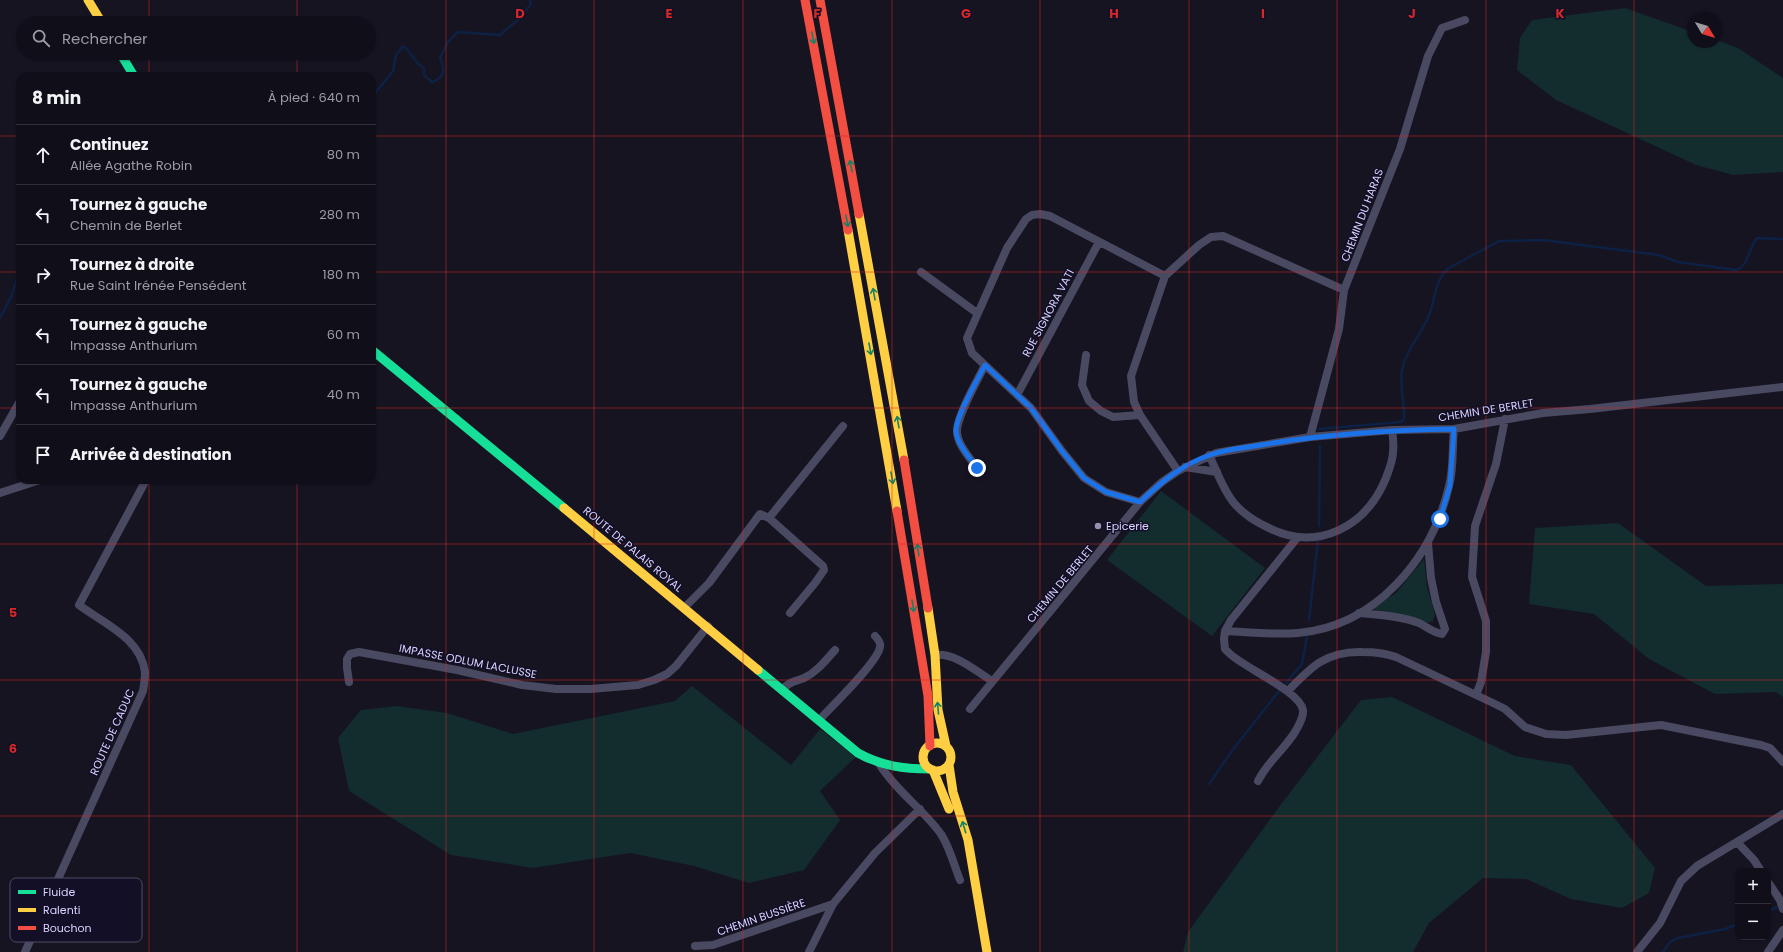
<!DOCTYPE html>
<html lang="fr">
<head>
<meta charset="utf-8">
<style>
	:root { --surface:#100f19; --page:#1e1d26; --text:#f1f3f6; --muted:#9c9ca2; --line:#302f38 }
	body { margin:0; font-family:Poppins,sans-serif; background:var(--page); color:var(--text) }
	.controls { position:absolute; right:12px; bottom:12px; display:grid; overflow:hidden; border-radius:8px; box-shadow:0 1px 3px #0004 }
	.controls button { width:36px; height:36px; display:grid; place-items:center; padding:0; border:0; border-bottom:1px solid var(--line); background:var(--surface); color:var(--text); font:20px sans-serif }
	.compass { position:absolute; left:1687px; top:12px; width:36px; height:36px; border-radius:50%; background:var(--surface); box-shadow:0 1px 3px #0004; rotate:128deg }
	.stop { position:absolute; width:12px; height:12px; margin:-9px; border:3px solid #1a73e8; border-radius:50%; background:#fff }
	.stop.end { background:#1a73e8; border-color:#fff; box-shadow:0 1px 4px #0008 }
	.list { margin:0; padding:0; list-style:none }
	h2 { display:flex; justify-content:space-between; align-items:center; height:52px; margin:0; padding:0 16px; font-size:17px }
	h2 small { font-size:13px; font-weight:400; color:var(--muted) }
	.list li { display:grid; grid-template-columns:26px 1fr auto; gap:12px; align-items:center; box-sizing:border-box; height:60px; padding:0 16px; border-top:1px solid var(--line) }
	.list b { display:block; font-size:15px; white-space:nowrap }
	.list p { margin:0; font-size:13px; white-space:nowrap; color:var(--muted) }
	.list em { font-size:13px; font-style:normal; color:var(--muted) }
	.icon { flex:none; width:22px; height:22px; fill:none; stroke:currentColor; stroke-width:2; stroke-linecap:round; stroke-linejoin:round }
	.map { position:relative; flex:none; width:1783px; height:952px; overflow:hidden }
	.search { position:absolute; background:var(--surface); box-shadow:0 1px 3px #0004; left:16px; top:16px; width:360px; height:44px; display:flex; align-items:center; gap:10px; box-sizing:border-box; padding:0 14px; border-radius:22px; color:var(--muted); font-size:15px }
	.panel { position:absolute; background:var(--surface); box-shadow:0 1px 3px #0004; left:16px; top:72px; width:360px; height:412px; border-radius:12px }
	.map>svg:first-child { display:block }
</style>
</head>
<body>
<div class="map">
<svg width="1783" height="952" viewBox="0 0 1783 952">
	<rect width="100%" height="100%" fill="#161421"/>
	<path fill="#132c2d" d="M1625,8L1693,32V42H1717V40L1738,48L1783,78V172L1733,175L1696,165L1556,100L1517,70L1520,38L1532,20Z
		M1161,491L1265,568L1212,636L1107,560Z
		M1618,523L1706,586L1783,584V697L1776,692L1715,694L1649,659L1594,614L1529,604L1535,528Z
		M1424,559L1427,587L1435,614L1433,621L1427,623L1405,615L1371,609L1396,593Z
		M692,686L791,765L820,729L856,757L820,791L840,820L804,870L749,883L694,866L630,853L533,868L451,855L349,791L338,738L361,710L397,706L447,713L513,734L675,701Z
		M1392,697L1515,756L1571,765L1655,868L1649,893L1622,908L1571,899L1526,879L1483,878L1429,923L1413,952H1183L1188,932L1282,803L1361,700Z"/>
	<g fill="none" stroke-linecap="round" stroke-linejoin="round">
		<path stroke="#0d2144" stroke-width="2.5" d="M372,97L393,71L396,55L403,46C412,52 412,61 424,68V75L432,82C445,78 445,70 440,58L448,42L458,32L500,35L520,18L531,4L530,0
			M0,318L11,297L17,278L20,258
			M1319,429L1401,422L1404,419C1405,403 1399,386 1402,370C1406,349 1422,334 1429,315C1436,298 1434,280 1449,268L1499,241L1543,240L1659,255L1678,262L1736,270C1748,267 1749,248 1757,238L1783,239
			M1319,526L1320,446
			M1309,620L1318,540
			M1286,683L1302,664L1307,636
			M1209,784L1234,748L1280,690
			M1768,911L1778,907
			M1663,952L1670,942L1678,938L1725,929L1738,924"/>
		<path stroke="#4a4962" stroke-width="8" d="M921,272L977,313
			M1086,355L1082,385L1089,401L1101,411L1113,417L1140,415
			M1017,395L1099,242
			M0,436L20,401
			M1310,437L1339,329L1344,290L1400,149L1428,56L1442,28L1465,20
			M1209,455C1217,471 1223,490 1234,503C1243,514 1256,522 1269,528C1318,552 1366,527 1386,478C1389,470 1393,460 1393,452C1394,445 1393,437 1392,430
			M1185,467L1217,472
			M977,468C970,458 956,443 957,430C958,414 977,381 985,365
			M1178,471L1140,415L1134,402L1131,376L1165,276L1199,245L1211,237L1223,236L1344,290
			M0,493L40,480
			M1140,502L1106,492L1084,478L1062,451L1031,408L972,353L967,338L1007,248L1026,219L1032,215L1040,214L1050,216L1165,276
			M769,518L843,426
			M684,608L709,583L760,514L769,518L823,566L824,570L815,583L790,613
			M1359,613C1379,615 1400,616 1419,623C1427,627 1433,633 1442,634L1445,629L1436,602L1431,578L1428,543
			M1225,631C1249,632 1274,635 1298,633C1376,626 1432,559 1449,486C1454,468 1452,447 1454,429
			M935,655C956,653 974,670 992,681
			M349,682L347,668V659L350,654L359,652L457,670L522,685L556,689H590L638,685L654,680L667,674L676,666L708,626
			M783,689C790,681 795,682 804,678C817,672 826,660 835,650
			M1288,691C1311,667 1326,651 1362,652C1374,652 1385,653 1396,657L1493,703L1505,709L1525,727L1546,734L1566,735L1661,725L1761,745L1770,748L1783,762
			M1476,695L1481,682L1486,652V621L1472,577L1475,526L1496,464L1505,419
			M970,709L1140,502L1162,482L1178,471L1216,453L1310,437L1392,430L1454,429L1543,413L1590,409L1783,387
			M819,720C831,707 878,662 880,647C881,643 878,639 875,636
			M880,765C897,792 923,809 941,834C950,848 954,865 960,880
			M1258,781C1268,761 1283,751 1295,732C1298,727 1304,717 1303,710C1300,691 1244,668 1229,653L1225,649L1224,639L1225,631L1231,620L1297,538
			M1737,842L1754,860L1761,871
			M1768,882L1780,900L1783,909
			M695,946L713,945L833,904
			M25,952L143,691C144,685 145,678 145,672C141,638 103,623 79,605L146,480
			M809,952L833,904L875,853L920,809
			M1637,952L1660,923L1681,881L1697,866L1783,814
			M1768,952L1783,930"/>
		<path stroke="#16e098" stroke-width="9" d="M120,53L134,76
			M372,350L564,508
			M758,670L858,753C881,766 904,769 930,769"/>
		<path stroke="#ffcf43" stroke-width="9" d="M88,0L102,23
			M859,214L904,460
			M848,230L897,511
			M564,508L758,670
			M928,608L935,655L938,710L946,746
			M923 757a14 14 0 1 1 28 0a14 14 0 1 1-28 0Z
			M949,765L953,792L968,840L987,952
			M933,770L949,809"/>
		<path stroke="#f24e42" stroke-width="9" d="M805,0L848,230
			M820,0L859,214
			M904,460L928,608
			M897,511L928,696L930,746"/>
	</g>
	<defs><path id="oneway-shaft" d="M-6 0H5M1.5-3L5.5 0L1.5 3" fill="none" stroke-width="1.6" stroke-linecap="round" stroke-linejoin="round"/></defs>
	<g stroke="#158265">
		<use href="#oneway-shaft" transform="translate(813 38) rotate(79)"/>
		<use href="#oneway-shaft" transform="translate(851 166) rotate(-101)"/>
		<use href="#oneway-shaft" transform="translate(847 221) rotate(79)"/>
		<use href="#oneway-shaft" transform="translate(874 294) rotate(-100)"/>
		<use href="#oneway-shaft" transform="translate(870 349) rotate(80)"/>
		<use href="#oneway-shaft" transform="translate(898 422) rotate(-100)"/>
		<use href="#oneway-shaft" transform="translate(892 478) rotate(80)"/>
		<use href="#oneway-shaft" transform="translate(918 550) rotate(-99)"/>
		<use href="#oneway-shaft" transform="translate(913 606) rotate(81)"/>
		<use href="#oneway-shaft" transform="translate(938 708) rotate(-95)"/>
		<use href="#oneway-shaft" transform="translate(964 827) rotate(-107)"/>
	</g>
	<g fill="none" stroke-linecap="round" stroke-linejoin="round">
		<path stroke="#1a73e8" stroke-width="5" d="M977,468C970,458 956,443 956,430C957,414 977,381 985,365L1031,408L1062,451L1084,478L1106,492L1140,502C1161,482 1183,464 1210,455C1226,449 1244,448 1261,445C1325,434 1389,430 1454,429L1450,485L1440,519"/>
	</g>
	<path fill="none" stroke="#d62828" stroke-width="1" stroke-opacity="0.55" d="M149,0V23M297,0V23M446,0V952M594,0V952M743,0V952M892,0V952M1040,0V952M1189,0V952M1337,0V952M1486,0V952M1634,0V952M149,53V76M297,53V76M0,136H20M372,136H1783M0,272H20M372,272H1783M0,408H20M372,408H1783M149,480V952M297,480V952M0,544H1783M0,680H1783M0,816H1783"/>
	<circle fill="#9591b1" stroke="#130f26" stroke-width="1.5" cx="1098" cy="526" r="4"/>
	<g text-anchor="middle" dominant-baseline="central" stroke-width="3" stroke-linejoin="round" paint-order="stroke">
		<g font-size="11" fill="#d9d4ff" stroke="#130f26">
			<text transform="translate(1362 215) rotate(-69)">CHEMIN DU HARAS</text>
			<text transform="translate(1048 313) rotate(-62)">RUE SIGNORA VATI</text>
			<text transform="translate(1486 410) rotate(-9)">CHEMIN DE BERLET</text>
			<text transform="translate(633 549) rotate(40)">ROUTE DE PALAIS ROYAL</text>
			<text transform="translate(1060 584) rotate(-50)">CHEMIN DE BERLET</text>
			<text transform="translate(468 661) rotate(11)">IMPASSE ODLUM LACLUSSE</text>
			<text transform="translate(112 732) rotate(-66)">ROUTE DE CADUC</text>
			<text transform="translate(761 917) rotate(-19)">CHEMIN BUSSIÈRE</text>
		</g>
		<g font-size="11" fill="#d9d4ff" stroke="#130f26" text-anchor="start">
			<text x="1106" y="526">Epicerie</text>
		</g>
	</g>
	<rect x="10" y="878" width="132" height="64" rx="6" fill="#130f26" stroke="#4e4a67" stroke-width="1"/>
	<rect x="18" y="890" width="18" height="4" fill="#16e098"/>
	<rect x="18" y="908" width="18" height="4" fill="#ffcf43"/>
	<rect x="18" y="926" width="18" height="4" fill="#f24e42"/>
	<g font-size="11" fill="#d9d4ff">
		<text x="43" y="896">Fluide</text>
		<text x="43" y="914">Ralenti</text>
		<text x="43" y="932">Bouchon</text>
	</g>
	<g font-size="13" text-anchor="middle" font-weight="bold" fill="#d62828" stroke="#130f26" stroke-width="3" stroke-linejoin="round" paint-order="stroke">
		<text x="520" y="18">D</text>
		<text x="669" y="18">E</text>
		<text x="817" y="18">F</text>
		<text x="966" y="18">G</text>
		<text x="1114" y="18">H</text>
		<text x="1263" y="18">I</text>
		<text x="1412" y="18">J</text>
		<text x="1560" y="18">K</text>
		<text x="13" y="617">5</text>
		<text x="13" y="753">6</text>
	</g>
</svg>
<div class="controls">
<button>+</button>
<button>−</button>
</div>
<svg class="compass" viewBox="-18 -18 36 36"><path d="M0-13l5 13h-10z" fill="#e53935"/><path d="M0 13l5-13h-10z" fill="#9c9ca2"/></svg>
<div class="stop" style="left:1440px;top:519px"></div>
<div class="stop end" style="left:977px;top:468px"></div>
<div class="search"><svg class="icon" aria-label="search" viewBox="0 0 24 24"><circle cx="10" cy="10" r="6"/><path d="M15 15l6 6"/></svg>Rechercher</div>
<section class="panel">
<h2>8 min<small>À pied · 640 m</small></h2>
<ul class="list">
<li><svg class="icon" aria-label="ahead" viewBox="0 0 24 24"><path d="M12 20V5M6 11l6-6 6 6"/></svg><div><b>Continuez</b><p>Allée Agathe Robin</p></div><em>80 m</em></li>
<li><svg class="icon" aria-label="left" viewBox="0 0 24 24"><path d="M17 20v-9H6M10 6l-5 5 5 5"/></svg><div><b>Tournez à gauche</b><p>Chemin de Berlet</p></div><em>280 m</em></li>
<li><svg class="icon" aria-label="right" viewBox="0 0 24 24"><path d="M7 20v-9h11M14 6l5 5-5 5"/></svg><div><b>Tournez à droite</b><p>Rue Saint Irénée Pensédent</p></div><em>180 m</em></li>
<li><svg class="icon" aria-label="left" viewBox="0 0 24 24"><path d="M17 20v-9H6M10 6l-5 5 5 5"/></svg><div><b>Tournez à gauche</b><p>Impasse Anthurium</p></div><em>60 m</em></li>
<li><svg class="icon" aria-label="left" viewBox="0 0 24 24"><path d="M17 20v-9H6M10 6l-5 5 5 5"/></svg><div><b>Tournez à gauche</b><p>Impasse Anthurium</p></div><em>40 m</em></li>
<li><svg class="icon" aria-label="arrive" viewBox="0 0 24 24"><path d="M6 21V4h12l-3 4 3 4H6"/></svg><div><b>Arrivée à destination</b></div></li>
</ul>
</section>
</div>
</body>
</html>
